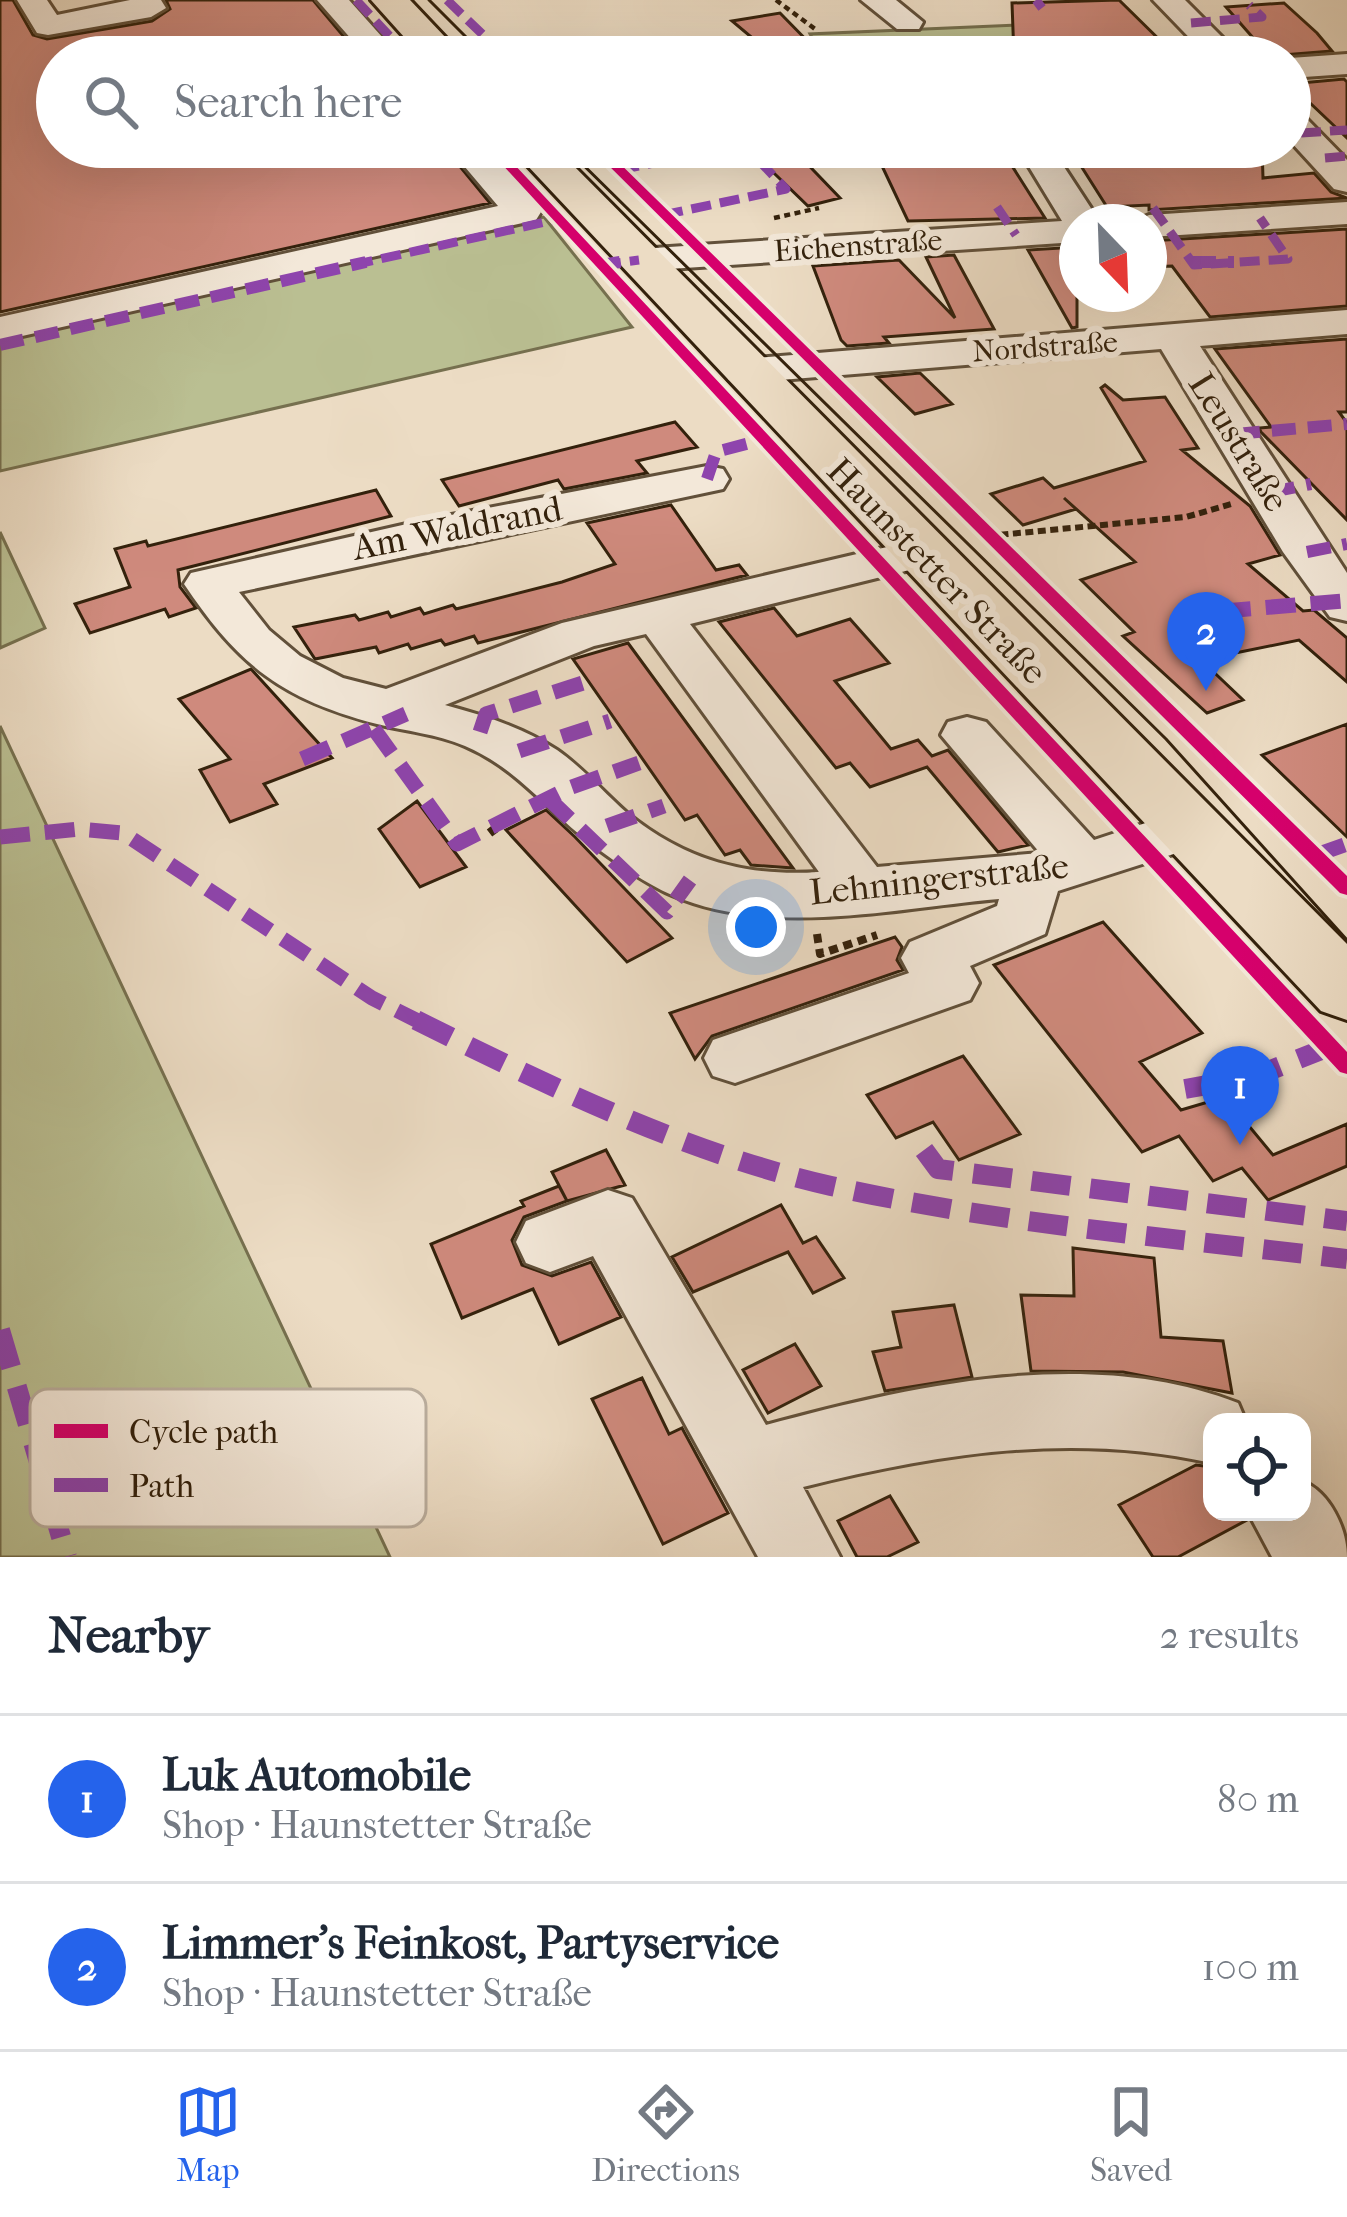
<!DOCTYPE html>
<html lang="en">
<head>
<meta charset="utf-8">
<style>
	:root { --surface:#fff; --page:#f2f2f3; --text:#1f2937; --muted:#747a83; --line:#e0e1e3; --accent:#2563eb }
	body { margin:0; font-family:"IM FELL French Canon",serif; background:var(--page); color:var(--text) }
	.controls { position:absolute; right:36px; bottom:36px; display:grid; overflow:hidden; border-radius:24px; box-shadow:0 12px 48px #0002 }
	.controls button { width:108px; height:108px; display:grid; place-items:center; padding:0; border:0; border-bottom:3px solid var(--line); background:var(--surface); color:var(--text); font:60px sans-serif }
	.compass { position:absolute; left:1059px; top:204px; width:108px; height:108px; border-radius:50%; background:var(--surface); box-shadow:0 12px 48px #0002; rotate:157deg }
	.you { position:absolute; left:756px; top:927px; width:42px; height:42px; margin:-30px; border:9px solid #fff; border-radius:50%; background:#1a73e8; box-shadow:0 0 0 18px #1a73e833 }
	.badge { display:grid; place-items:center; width:78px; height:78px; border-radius:50%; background:var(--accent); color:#fff; font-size:39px; font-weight:700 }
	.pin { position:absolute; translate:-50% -99px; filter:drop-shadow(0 3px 6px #0008) }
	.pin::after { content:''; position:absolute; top:63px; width:42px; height:36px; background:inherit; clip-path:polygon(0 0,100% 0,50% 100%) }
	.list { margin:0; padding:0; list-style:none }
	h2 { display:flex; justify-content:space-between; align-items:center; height:156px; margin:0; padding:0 48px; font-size:51px }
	h2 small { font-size:39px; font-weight:400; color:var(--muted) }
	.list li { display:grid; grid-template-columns:78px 1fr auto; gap:36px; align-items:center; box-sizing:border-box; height:168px; padding:0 48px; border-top:3px solid var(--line) }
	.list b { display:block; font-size:45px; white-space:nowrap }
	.list p { margin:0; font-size:39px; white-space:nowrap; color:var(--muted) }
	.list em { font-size:39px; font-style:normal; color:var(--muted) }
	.icon { flex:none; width:66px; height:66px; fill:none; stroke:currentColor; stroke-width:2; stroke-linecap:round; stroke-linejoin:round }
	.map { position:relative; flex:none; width:1347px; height:1557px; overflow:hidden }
	.search { position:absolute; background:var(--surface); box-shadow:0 12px 48px #0002; left:36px; right:36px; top:36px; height:132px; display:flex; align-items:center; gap:30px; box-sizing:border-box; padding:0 42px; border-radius:66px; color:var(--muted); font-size:45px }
	.sheet { height:492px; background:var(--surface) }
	nav { display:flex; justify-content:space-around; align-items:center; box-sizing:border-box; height:168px; border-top:3px solid var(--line); background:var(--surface); font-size:33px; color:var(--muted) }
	nav a { display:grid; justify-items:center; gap:6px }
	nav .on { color:var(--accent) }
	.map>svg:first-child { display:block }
</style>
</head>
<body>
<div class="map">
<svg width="1347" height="1557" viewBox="0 0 1347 1557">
	<rect width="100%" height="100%" fill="#ecdcc4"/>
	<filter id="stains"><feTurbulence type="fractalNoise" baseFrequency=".00167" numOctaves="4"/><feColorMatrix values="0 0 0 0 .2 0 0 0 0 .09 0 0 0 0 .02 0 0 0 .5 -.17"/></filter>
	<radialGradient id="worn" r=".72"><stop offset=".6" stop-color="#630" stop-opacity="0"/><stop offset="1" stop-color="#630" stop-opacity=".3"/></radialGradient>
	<path fill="#babf92" stroke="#76704f" stroke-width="3" d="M1043,24L1075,57H823L810,34Z
		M544,217L632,327L0,471V339Z
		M0,532L45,628L0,648Z
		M0,726L390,1557H0Z"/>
	<path fill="#cf8a7d" stroke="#33210c" stroke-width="3" d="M0,0H13L33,35L47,39L152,21L170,9L166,0H313L361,57H57V147H444L490,203L0,312Z
		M1119,0L1177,57H1014L1012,3Z
		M1284,3L1317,33L1332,51L1269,56L1226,7Z
		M780,13L823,57H775L732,21Z
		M1344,79L1347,82V138L1290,84Z
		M747,147H791L840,198L808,206Z
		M873,147H1000L1045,218L908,221Z
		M1069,147H1262L1263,178L1314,173L1331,192L1347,198L1149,210V205L1107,207Z
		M1347,229V306L1210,317L1172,266L1149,267V241Z
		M1077,247V327L1072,328L1028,250Z
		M954,255L994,329L884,337L889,343L847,346L841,340L813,266L899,260L955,318L926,257Z
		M1347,339V412H1339L1347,423V520L1261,432L1259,428L1271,427L1215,349Z
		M920,373L952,404L915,414L877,377Z
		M1105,385L1123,400L1165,397L1198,448L1182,450L1250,506L1280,555L1248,564L1303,611L1314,610L1347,638V682L1299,640L1201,660L1243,700L1207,713L1123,636L1134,632L1081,580L1135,562L1064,498L1076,509L1023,525L991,494L1043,478L1054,488L1145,461L1101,388Z
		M675,422L697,447L637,461L647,473L564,489L558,480L459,506L442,480Z
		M376,490L391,516L178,570L180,587L196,608L169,617L165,609L90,633L75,604L130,587L115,549L146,541L148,546Z
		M671,505L716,570L739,565L747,575L478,643L474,636L445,645L441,640L411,649L408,644L379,653L376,647L315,659L294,627L355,615L359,620L388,612L391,617L420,608L424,614L453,605L456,609L562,582L615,564L587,523Z
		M774,608L797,636L850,619L889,663L835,681L891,749L918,740L932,756L948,750L1028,845L998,852L927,767L870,787L850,763L836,768L719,622Z
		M628,643L793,868L751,865L740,850L725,855L697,815L685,820L573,659Z
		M251,669L332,758L264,784L277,804L230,822L200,770L230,759L179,699Z
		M1347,724V837L1262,755Z
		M417,801L466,867L420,887L379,829Z
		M546,810L575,837L672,938L627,962L506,830Z
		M1103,922L1202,1033L1140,1062L1181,1110L1225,1097L1273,1155L1347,1124V1166L1268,1200L1242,1168L1213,1181L1179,1136L1142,1152L994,965Z
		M895,937L902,947L897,960L903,970L712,1036L695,1059L670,1013Z
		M963,1056L1020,1134L959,1160L933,1122L896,1138L867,1095Z
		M606,1150L625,1185L567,1201L552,1172Z
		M559,1186L567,1201L524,1217L512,1240L522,1265L552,1276L591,1262L621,1317L559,1344L533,1289L462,1318L431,1244L524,1206L521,1201Z
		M781,1205L803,1243L816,1237L844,1278L813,1293L788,1252L693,1292L672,1257Z
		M1073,1248L1154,1258L1161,1337L1223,1341L1232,1393L1123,1372L1031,1371L1021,1295L1074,1296Z
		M954,1305L972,1377L885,1391L873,1352L901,1347L893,1312Z
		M795,1344L821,1386L768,1413L743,1370Z
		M642,1378L669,1434L682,1428L728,1513L663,1544L592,1399Z
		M1196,1465L1212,1467V1512H1244L1247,1520L1178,1557H1153L1119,1505Z
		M890,1496L918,1542L887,1557H857L838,1521Z"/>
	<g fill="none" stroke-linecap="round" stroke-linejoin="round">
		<defs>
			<path id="minor" d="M17,0H47L57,15L130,0H161L166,8L151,17L48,35L37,33Z
				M317,0H349L400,57H367Z
				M861,0H896L923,22L919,29H897Z
				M1153,0H1185L1242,57H1208Z
				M1347,54V74L1290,78V58Z
				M1290,111L1302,114L1347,160V192L1334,189L1290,141Z
				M448,147H484L536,204L541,212L536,220L0,341V317L498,206Z
				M1017,147H1051L1100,222H1077V242L639,271L620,260L639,249L1062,221Z
				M1347,202V224L1149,237V222H1133L1149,215Z
				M1347,310V334L1200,346L1347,573V621L1330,617L1283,552L1161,349L744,383L729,380L723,371L729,362L744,359Z
				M707,466L723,469L729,479L723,489L239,592L269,630L300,656L343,678L386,689L562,623L921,539L938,543L945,553L938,563L690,624L877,867L1040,853L941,735L948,722L967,717L986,722L1094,840L1188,809L1208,815L1216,829L1208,843L1058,891L1045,934L970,966L979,983L970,1000L735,1083L713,1076L704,1058L713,1040L909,973L901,958L910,942L997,906L999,899C896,908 770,938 672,895C646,884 617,863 594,846C548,812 519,769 465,746C437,734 405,731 377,724C282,699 239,666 184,584L191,573L420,521ZM646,634L819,872C746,877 684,860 627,813C604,793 583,768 557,750C522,727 485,716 445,705L594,646Z
				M608,1190L632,1198L766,1425C913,1385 1091,1345 1238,1403L1246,1422H1212V1463C1073,1432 940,1453 803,1487L840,1557H758L593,1256L550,1272L526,1263L516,1242L526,1221Z
				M1302,1481C1330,1492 1347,1529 1347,1557H1272L1248,1512H1302Z"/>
			<path id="major" d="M371,0H410L464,57H422Z
				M510,147H555L1347,944V1020L1321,1011Z"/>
		</defs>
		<use href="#minor" stroke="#61503a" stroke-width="6"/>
		<use href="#major" stroke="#33210c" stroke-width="6"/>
		<path stroke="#33210c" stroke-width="4.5" stroke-dasharray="6 4.5" stroke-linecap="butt" d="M776,0L815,29
			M617,175L621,172
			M637,188L672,213L674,222
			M774,218L819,208"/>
		<path stroke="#33210c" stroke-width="6" stroke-dasharray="8 4.5" stroke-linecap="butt" d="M988,536L1186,517L1235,503"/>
		<path stroke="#33210c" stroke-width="8" stroke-dasharray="9 6" stroke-linecap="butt" d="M490,827L496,835
			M817,934L820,954L877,935"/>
		<use href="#minor" fill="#f3e8d9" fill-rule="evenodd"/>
		<use href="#major" fill="#ecdcc4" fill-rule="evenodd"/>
		<path stroke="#33210c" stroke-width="3" d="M429,0L486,57
			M565,147L1166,739L1347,940"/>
		<path stroke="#8e44ad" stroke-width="9" stroke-dasharray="20 9" stroke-linecap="butt" d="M356,0L409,57
			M447,0L506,57
			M1036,0L1042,8
			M1191,23L1262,17L1249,5
			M1290,109L1308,108
			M1301,133L1347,130
			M1325,158L1347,156
			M619,170L732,147
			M997,207L1016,235
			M1153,208L1194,265L1288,259L1260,218
			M663,215L786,189L746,147
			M353,265L559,219
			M601,265L639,260"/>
		<path stroke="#8e44ad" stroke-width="12" stroke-dasharray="24 12" stroke-linecap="butt" d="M1192,262H1234
			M601,265L620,262
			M0,345L366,262
			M1236,434L1347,424
			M707,479L716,452L761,440
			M1271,492L1311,484
			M1307,552L1347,544"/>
		<path stroke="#8e44ad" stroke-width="15" stroke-dasharray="30 15" stroke-linecap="butt" d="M1176,615L1343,601
			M374,729L457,844L569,788L639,763
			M480,732L486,714L583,683
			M519,751L610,721
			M302,759L406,714
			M548,798L667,912L690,880
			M607,826L664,806
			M0,837L79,829L123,833L372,998L422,1023
			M1316,855L1347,844"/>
		<path stroke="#8e44ad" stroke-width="20" stroke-dasharray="39 20" stroke-linecap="butt" d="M416,1020C548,1086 686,1153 831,1186C1000,1224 1175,1238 1347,1259
			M1185,1089L1253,1077L1329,1047
			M924,1150L938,1169L1347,1221
			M0,1330L67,1557"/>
		<defs>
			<path id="cycleway" d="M486,147H498L1347,1052V1074L1340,1072Z
				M590,147H603L1347,876V895L1340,893Z"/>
		</defs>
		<use href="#cycleway" stroke="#f3e8d9" stroke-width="8"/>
		<use href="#cycleway" fill="#d6006c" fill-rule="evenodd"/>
	</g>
	<g text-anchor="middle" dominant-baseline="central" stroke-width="12" stroke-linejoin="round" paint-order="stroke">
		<g font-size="30" fill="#33210c" stroke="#f3e8d9">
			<text transform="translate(858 246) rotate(-4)">Eichenstraße</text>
			<text transform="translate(1045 347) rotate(-4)">Nordstraße</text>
		</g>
		<g font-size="36" fill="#33210c" stroke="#f3e8d9">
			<text transform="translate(1239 442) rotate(58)">Leustraße</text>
			<text transform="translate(457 528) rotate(-11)">Am Waldrand</text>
			<text transform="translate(937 571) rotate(46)">Haunstetter Straße</text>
			<text transform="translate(939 879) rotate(-6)">Lehningerstraße</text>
		</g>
	</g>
	<rect x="30" y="1389" width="396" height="138" rx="18" fill="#f3e8d9" stroke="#b9ac9c" stroke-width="3"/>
	<rect x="54" y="1424" width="54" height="14" fill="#d6006c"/>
	<rect x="54" y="1478" width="54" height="14" fill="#8e44ad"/>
	<g font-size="33" fill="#33210c">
		<text x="129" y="1443">Cycle path</text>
		<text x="129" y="1497">Path</text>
	</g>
	<rect width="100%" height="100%" filter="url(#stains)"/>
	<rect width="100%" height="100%" fill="url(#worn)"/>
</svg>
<div class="controls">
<button><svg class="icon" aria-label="locate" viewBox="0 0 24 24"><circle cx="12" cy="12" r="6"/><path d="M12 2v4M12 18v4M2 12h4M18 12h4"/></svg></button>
</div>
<svg class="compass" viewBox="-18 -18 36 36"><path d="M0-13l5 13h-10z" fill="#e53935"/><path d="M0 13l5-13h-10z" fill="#747a83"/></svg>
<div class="you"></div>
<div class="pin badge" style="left:1240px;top:1145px">1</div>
<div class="pin badge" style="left:1206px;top:691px">2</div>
<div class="search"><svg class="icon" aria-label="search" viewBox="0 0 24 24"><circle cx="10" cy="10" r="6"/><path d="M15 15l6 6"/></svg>Search here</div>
</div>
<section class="sheet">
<h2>Nearby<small>2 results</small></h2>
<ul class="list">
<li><span class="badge">1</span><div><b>Luk Automobile</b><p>Shop · Haunstetter Straße</p></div><em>80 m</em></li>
<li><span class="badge">2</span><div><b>Limmer's Feinkost, Partyservice</b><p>Shop · Haunstetter Straße</p></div><em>100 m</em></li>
</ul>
</section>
<nav>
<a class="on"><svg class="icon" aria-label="map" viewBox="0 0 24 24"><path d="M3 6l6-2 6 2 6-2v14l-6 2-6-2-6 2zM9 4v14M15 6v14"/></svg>Map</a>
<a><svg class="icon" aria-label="directions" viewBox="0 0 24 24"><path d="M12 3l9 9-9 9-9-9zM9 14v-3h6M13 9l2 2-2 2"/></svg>Directions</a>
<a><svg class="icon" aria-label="saved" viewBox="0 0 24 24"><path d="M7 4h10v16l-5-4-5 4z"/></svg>Saved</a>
</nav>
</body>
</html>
